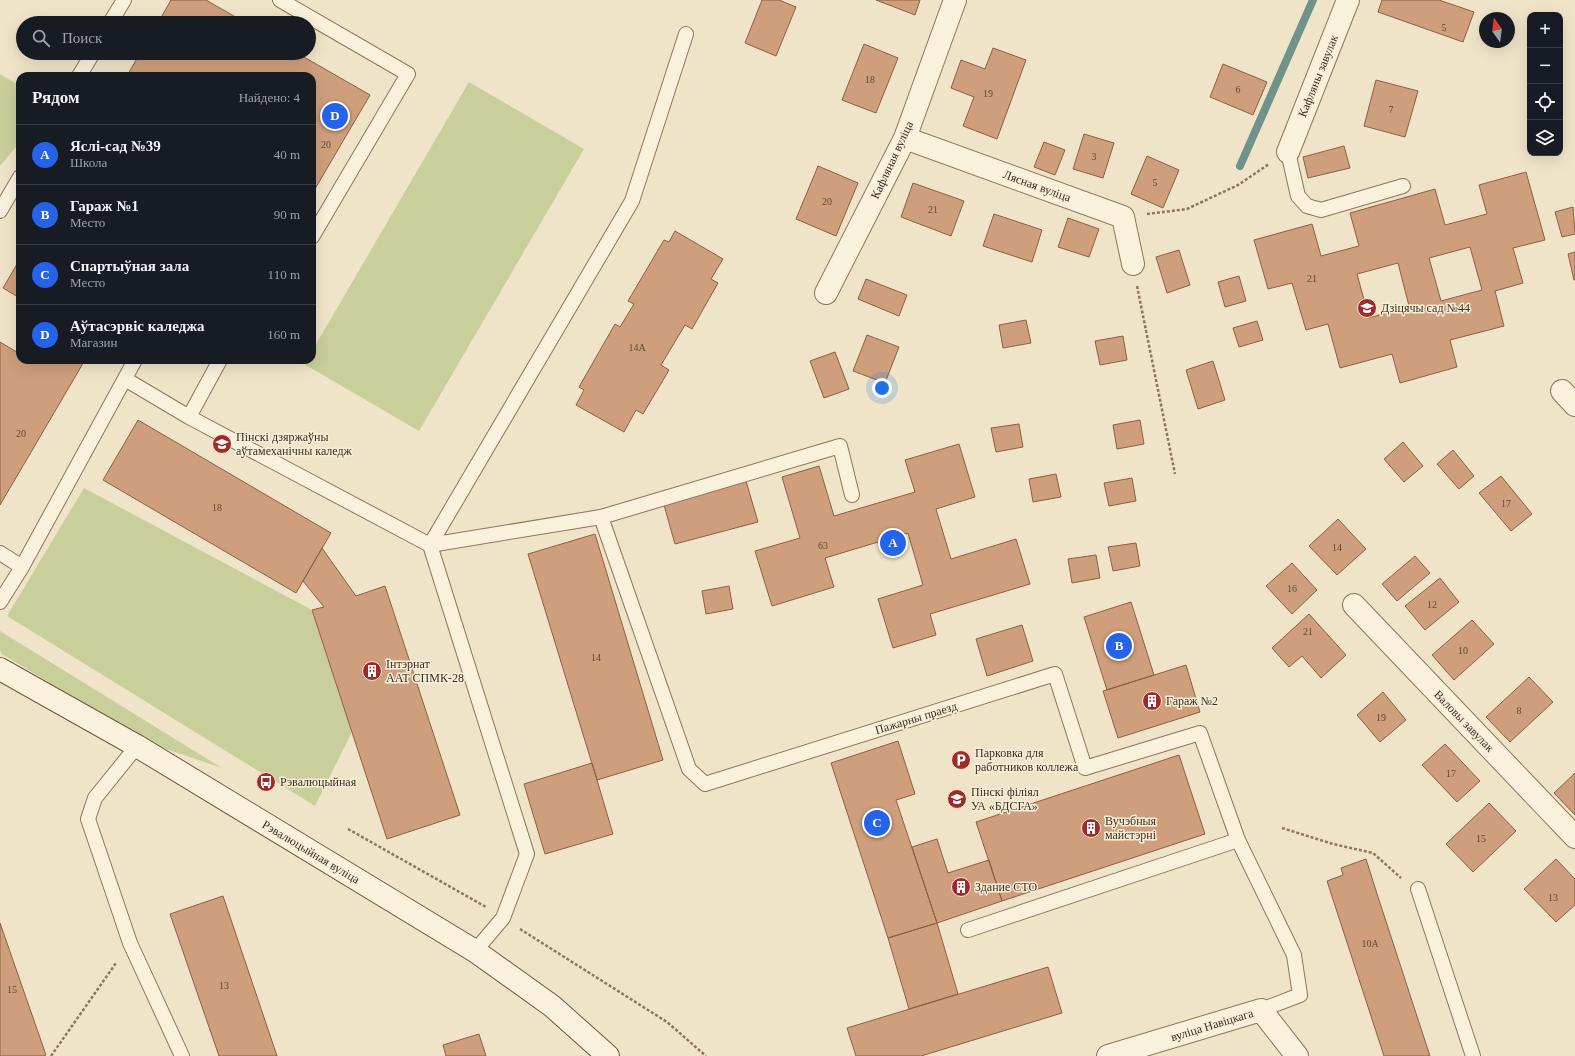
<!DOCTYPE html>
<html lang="ru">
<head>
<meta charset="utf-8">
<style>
	:root { --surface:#171b24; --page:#242831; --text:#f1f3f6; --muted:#9ea1a6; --line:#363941; --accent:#2563eb }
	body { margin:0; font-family:Georgia,serif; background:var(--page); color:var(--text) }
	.controls { position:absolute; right:12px; top:12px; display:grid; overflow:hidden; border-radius:8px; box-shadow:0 4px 16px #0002 }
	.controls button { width:36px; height:36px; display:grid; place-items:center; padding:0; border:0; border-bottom:1px solid var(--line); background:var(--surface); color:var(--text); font:20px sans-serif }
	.compass { position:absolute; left:1479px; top:12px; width:36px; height:36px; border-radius:50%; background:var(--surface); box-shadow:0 4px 16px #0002; rotate:346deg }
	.you { position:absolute; left:882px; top:388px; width:14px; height:14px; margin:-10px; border:3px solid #fff; border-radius:50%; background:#1a73e8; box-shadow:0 0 0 6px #1a73e833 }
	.badge { display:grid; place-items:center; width:26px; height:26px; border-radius:50%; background:var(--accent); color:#fff; font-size:13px; font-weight:700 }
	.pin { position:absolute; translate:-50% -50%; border:2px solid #fff; box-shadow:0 1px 4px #0006 }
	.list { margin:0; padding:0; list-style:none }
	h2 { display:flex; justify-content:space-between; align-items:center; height:52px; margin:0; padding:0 16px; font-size:17px }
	h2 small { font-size:13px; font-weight:400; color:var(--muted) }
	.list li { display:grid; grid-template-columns:26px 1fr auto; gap:12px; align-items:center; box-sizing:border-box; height:60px; padding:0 16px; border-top:1px solid var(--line) }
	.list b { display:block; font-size:15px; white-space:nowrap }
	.list p { margin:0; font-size:13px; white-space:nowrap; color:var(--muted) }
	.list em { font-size:13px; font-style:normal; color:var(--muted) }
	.icon { flex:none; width:22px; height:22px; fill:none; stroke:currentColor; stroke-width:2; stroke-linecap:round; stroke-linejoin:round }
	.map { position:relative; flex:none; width:1575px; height:1056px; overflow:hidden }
	.search { position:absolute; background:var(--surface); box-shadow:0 4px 16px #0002; left:16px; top:16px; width:300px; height:44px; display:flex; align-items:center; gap:10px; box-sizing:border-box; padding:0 14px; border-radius:22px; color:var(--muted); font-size:15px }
	.panel { position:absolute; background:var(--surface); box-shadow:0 4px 16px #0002; left:16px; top:72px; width:300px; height:292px; border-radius:12px }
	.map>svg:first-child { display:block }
</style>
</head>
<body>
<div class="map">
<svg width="1575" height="1056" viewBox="0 0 1575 1056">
	<rect width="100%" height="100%" fill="#f0e4c8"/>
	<path fill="#c9cf9b" d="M0,74L20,86V142L0,166Z
		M469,82L584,149L419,431L304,364L306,360H312V351Z
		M84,488L312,610L352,732L315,806L7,616Z
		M0,631L222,768L160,747L108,718L2,654L0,650Z"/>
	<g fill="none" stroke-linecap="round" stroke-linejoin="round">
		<path stroke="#6f938a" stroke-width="8" d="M1240,166L1313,0"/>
	</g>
	<path fill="#cf9f7d" stroke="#8d5f41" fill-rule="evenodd" d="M171,0H206L246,23H158Z
		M762,0H779L796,7L776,56L745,43Z
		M876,0H920L915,15Z
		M1382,0H1439L1474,12L1463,42L1378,12Z
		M864,44L898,58L876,113L842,100Z
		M993,48L1026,60L997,139L963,126L974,97L951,88L961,60L985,69Z
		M140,53H297L370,95L312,194V76H127Z
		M1223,64L1267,82L1253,115L1210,97Z
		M1376,80L1418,91L1405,137L1364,126Z
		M1084,134L1114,143L1103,178L1073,169Z
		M1044,142L1065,150L1055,175L1034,167Z
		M1344,146L1350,168L1308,178L1303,157Z
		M1147,156L1179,170L1163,208L1131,194Z
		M818,166L858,183L836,236L796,219Z
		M1526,172L1545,240L1513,248L1523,283L1495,291L1504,326L1450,340L1457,367L1400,383L1392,354L1340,368L1328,324L1306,330L1292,283L1268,289L1254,240L1312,224L1321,256L1359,246L1350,213L1435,189L1445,225L1487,214L1479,185ZM1470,247L1482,290L1441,301L1429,258ZM1398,263L1409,306L1369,318L1357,274Z
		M913,183L964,201L951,236L901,217Z
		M1573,207L1575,234L1562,237L1555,212Z
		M994,214L1042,230L1032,262L983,246Z
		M1068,218L1099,229L1089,257L1058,247Z
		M675,231L723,259L711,279L718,283L692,329L685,325L661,365L669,370L643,414L636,410L624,432L576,405L584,390L579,387L615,324L620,327L634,304L628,301L664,240L669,242Z
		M1179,250L1190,285L1167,293L1156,257Z
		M1575,252V280H1574L1568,254Z
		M20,259V298L3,288Z
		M1239,276L1246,301L1225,307L1218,282Z
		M866,279L907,295L899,316L858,299Z
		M1026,320L1031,343L1003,348L999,325Z
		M1257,321L1263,340L1239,347L1233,328Z
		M867,335L899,347L885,383L853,371Z
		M1123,336L1127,360L1100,365L1095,341Z
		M0,342L20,354V360H85L0,505Z
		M835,352L849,389L824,398L810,361Z
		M1213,361L1225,400L1198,409L1186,370Z
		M138,420L331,533L296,593L103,480Z
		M1140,420L1144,444L1117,449L1113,425Z
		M1019,424L1023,447L996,452L991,428Z
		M1403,442L1423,466L1404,482L1384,459Z
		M959,444L975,497L936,509L951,559L1016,539L1030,584L930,614L936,635L893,648L878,599L923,585L908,533L825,558L834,587L772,606L755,551L800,538L782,477L819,466L834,516L915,492L905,460Z
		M1453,450L1474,476L1459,489L1437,464Z
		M1056,474L1061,497L1033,502L1029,479Z
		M1501,476L1532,514L1511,531L1479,493Z
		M1132,478L1136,501L1109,506L1104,483Z
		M746,481L758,522L675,544L664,505Z
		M1338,519L1366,549L1337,575L1309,546Z
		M595,534L663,760L597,780L528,554Z
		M1136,543L1140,566L1113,571L1108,547Z
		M322,548L356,596L385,586L460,815L387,839L312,610L324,607L303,581Z
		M1096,555L1100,578L1072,583L1068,559Z
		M1415,556L1430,573L1397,601L1382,584Z
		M1292,563L1317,590L1292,614L1266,586Z
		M1440,578L1459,602L1425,630L1405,606Z
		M729,586L733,609L706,614L702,591Z
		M1131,602L1154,675L1107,690L1084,617Z
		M1309,614L1346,655L1321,678L1302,656L1289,667L1272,648Z
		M1472,620L1494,644L1454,680L1432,655Z
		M1022,625L1033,661L987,676L976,639Z
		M1186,665L1200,712L1118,738L1103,691Z
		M1529,677L1553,702L1510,742L1486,717Z
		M1383,692L1406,720L1380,742L1357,715Z
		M898,741L915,794L896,800L937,923L888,938L831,763Z
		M1445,744L1480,781L1457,802L1422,765Z
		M1179,755L1205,834L1002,901L976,822Z
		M592,763L613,834L545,854L524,784Z
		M1575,773V815L1554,793Z
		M1489,803L1516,831L1473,872L1446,844Z
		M937,839L948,873L989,860L1002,901L937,923L912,847Z
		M1366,859L1378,897L1430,1056H1384L1327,881L1343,875L1341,868Z
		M1556,859L1575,879V905L1556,922L1524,889Z
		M223,896L277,1056H219L170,914Z
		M0,923L46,1055L43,1056H0Z
		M937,923L958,994L909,1009L888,938Z
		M1048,967L1062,1013L921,1056H856L847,1028Z
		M479,1034L486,1056H446L443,1045Z"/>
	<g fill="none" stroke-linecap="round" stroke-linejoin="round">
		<defs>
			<path id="lane" d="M280,0L408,74L312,237
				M110,23L124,0
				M79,76L93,53
				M1288,152L1298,196L1307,206L1321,210L1403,186
				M0,211L20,177
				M125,379L189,417L430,545L601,517L689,769L705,784L1055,674L1085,768L1200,733L1238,840L1294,955L1300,995L1261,1010
				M189,417L220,360
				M601,517L840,446L852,495
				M0,553L22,567
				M0,602L22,567L135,360
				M137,746L95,798L88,819L130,943L182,1056
				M1418,889L1473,1056
				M968,930L1238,840
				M475,951L503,918L527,854L430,545L632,201L686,34"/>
			<path id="street" d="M905,138L1123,217L1133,264
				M1288,152L1348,0
				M826,293L905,138L955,0
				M1562,391L1575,405
				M1354,605L1575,837
				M1108,1056L1261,1010L1297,1056"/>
			<path id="secondary" d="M0,669L137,746L475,951L552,1006L608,1056"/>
		</defs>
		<use href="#lane" stroke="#8d765c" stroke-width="16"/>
		<use href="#street" stroke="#8d765c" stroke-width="24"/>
		<use href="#secondary" stroke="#6f573f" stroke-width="24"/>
		<path stroke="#8d765c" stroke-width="2.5" stroke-dasharray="3 2" stroke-linecap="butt" d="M1147,214L1187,209L1238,185L1269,164
			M1137,286L1175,474
			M1282,828L1333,844L1373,853L1401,878
			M348,829L486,907
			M520,929L667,1022L706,1056
			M51,1056L116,963"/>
		<use href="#lane" stroke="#faf1dc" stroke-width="14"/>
		<use href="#street" stroke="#faf1dc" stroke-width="22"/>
		<use href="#secondary" stroke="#faf1dc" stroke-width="22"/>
	</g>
	<defs>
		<symbol id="school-disc" viewBox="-11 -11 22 22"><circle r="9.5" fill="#9e2a2b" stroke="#f7eed8"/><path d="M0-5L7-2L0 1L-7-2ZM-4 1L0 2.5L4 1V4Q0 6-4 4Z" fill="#fff"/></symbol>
		<symbol id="university-disc" viewBox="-11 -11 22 22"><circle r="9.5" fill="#9e2a2b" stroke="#f7eed8"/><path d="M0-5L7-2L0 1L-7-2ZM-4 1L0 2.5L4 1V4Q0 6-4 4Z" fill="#fff"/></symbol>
		<symbol id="building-disc" viewBox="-11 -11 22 22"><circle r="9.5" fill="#9e2a2b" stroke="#f7eed8"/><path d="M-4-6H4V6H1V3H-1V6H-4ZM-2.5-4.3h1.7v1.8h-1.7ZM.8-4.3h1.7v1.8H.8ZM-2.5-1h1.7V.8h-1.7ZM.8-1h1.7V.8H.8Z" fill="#fff"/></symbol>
		<symbol id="parking-disc" viewBox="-11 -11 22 22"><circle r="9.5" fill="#9e2a2b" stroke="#f7eed8"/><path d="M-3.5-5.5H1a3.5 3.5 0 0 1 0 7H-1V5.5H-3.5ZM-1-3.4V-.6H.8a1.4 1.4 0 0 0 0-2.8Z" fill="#fff"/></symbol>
		<symbol id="bus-disc" viewBox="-11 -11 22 22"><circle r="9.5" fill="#9e2a2b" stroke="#f7eed8"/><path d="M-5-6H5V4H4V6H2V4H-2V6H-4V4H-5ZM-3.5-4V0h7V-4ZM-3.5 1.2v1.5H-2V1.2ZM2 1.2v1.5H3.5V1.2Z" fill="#fff"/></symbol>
	</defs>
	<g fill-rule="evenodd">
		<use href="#school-disc" x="1356" y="297" width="22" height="22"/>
		<use href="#university-disc" x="211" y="433" width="22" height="22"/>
		<use href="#building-disc" x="361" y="660" width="22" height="22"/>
		<use href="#building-disc" x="1141" y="690" width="22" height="22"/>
		<use href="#parking-disc" x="950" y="749" width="22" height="22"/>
		<use href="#bus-disc" x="255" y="771" width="22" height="22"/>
		<use href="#university-disc" x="946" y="788" width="22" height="22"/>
		<use href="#building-disc" x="1080" y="817" width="22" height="22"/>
		<use href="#building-disc" x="950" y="876" width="22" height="22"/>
	</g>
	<g text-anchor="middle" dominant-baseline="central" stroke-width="3" stroke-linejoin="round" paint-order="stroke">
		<g font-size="10" fill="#624a37">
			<text x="1444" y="27">5</text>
			<text x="870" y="79">18</text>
			<text x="1238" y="89">6</text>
			<text x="988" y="93">19</text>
			<text x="1391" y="109">7</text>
			<text x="326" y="144">20</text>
			<text x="1094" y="156">3</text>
			<text x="1155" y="182">5</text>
			<text x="827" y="201">20</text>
			<text x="933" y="209">21</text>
			<text x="1312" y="278">21</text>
			<text x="637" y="347">14А</text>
			<text x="21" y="433">20</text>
			<text x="1506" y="503">17</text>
			<text x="217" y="507">18</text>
			<text x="823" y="545">63</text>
			<text x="1337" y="547">14</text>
			<text x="1292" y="588">16</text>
			<text x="1432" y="604">12</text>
			<text x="1308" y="631">21</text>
			<text x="1463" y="650">10</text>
			<text x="596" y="657">14</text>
			<text x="1519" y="710">8</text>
			<text x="1381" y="717">19</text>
			<text x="1451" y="773">17</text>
			<text x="1481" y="838">15</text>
			<text x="1553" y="897">13</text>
			<text x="1370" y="943">10А</text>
			<text x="224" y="985">13</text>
			<text x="12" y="989">15</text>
		</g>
		<g font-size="12" fill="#3d2e20" stroke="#f7eed8">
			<text transform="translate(1318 76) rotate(-68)">Кафляны завулак</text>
			<text transform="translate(892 160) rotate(-65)">Кафляная вуліца</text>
			<text transform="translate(1037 186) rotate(20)">Лясная вуліца</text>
			<text transform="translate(916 718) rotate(-17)">Пажарны праезд</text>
			<text transform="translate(1464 721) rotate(46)">Валовы завулак</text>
			<text transform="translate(311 852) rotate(31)">Рэвалюцыйная вуліца</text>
			<text transform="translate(1212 1025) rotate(-17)">вуліца Навіцкага</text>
		</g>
		<g font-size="12" fill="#3d2e20" stroke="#f7eed8" text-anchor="start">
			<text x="1381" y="308">Дзіцячы сад №44</text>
			<text x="236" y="437">Пінскі дзяржаўны<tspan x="236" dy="14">аўтамеханічны каледж</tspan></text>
			<text x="386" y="664">Інтэрнат<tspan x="386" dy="14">ААТ СПМК-28</tspan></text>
			<text x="1166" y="701">Гараж №2</text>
			<text x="975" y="753">Парковка для<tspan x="975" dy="14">работников коллежа</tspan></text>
			<text x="280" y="782">Рэвалюцыйная</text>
			<text x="971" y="792">Пінскі філіял<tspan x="971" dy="14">УА «БДСГА»</tspan></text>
			<text x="1105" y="821">Вучэбныя<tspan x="1105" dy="14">майстэрні</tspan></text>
			<text x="975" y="887">Здание СТО</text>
		</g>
	</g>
</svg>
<div class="controls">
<button>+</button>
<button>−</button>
<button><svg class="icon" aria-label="locate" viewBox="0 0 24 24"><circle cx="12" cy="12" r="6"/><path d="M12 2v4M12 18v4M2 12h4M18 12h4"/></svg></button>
<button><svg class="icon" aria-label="layers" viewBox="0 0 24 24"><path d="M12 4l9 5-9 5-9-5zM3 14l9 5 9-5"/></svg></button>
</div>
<svg class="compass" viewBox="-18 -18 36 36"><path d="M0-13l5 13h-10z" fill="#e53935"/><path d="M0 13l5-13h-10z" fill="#9ea1a6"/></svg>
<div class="you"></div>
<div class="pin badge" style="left:893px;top:543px">A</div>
<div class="pin badge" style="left:1119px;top:646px">B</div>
<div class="pin badge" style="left:877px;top:823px">C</div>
<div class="pin badge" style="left:335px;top:116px">D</div>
<div class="search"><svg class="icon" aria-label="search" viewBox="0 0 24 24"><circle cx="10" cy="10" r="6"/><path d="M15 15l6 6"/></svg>Поиск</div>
<section class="panel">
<h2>Рядом<small>Найдено: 4</small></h2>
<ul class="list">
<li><span class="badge">A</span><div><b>Яслі-сад №39</b><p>Школа</p></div><em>40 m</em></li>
<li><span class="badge">B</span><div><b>Гараж №1</b><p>Место</p></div><em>90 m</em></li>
<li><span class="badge">C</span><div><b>Спартыўная зала</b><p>Место</p></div><em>110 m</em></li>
<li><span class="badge">D</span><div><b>Аўтасэрвіс каледжа</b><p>Магазин</p></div><em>160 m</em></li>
</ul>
</section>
</div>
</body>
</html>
